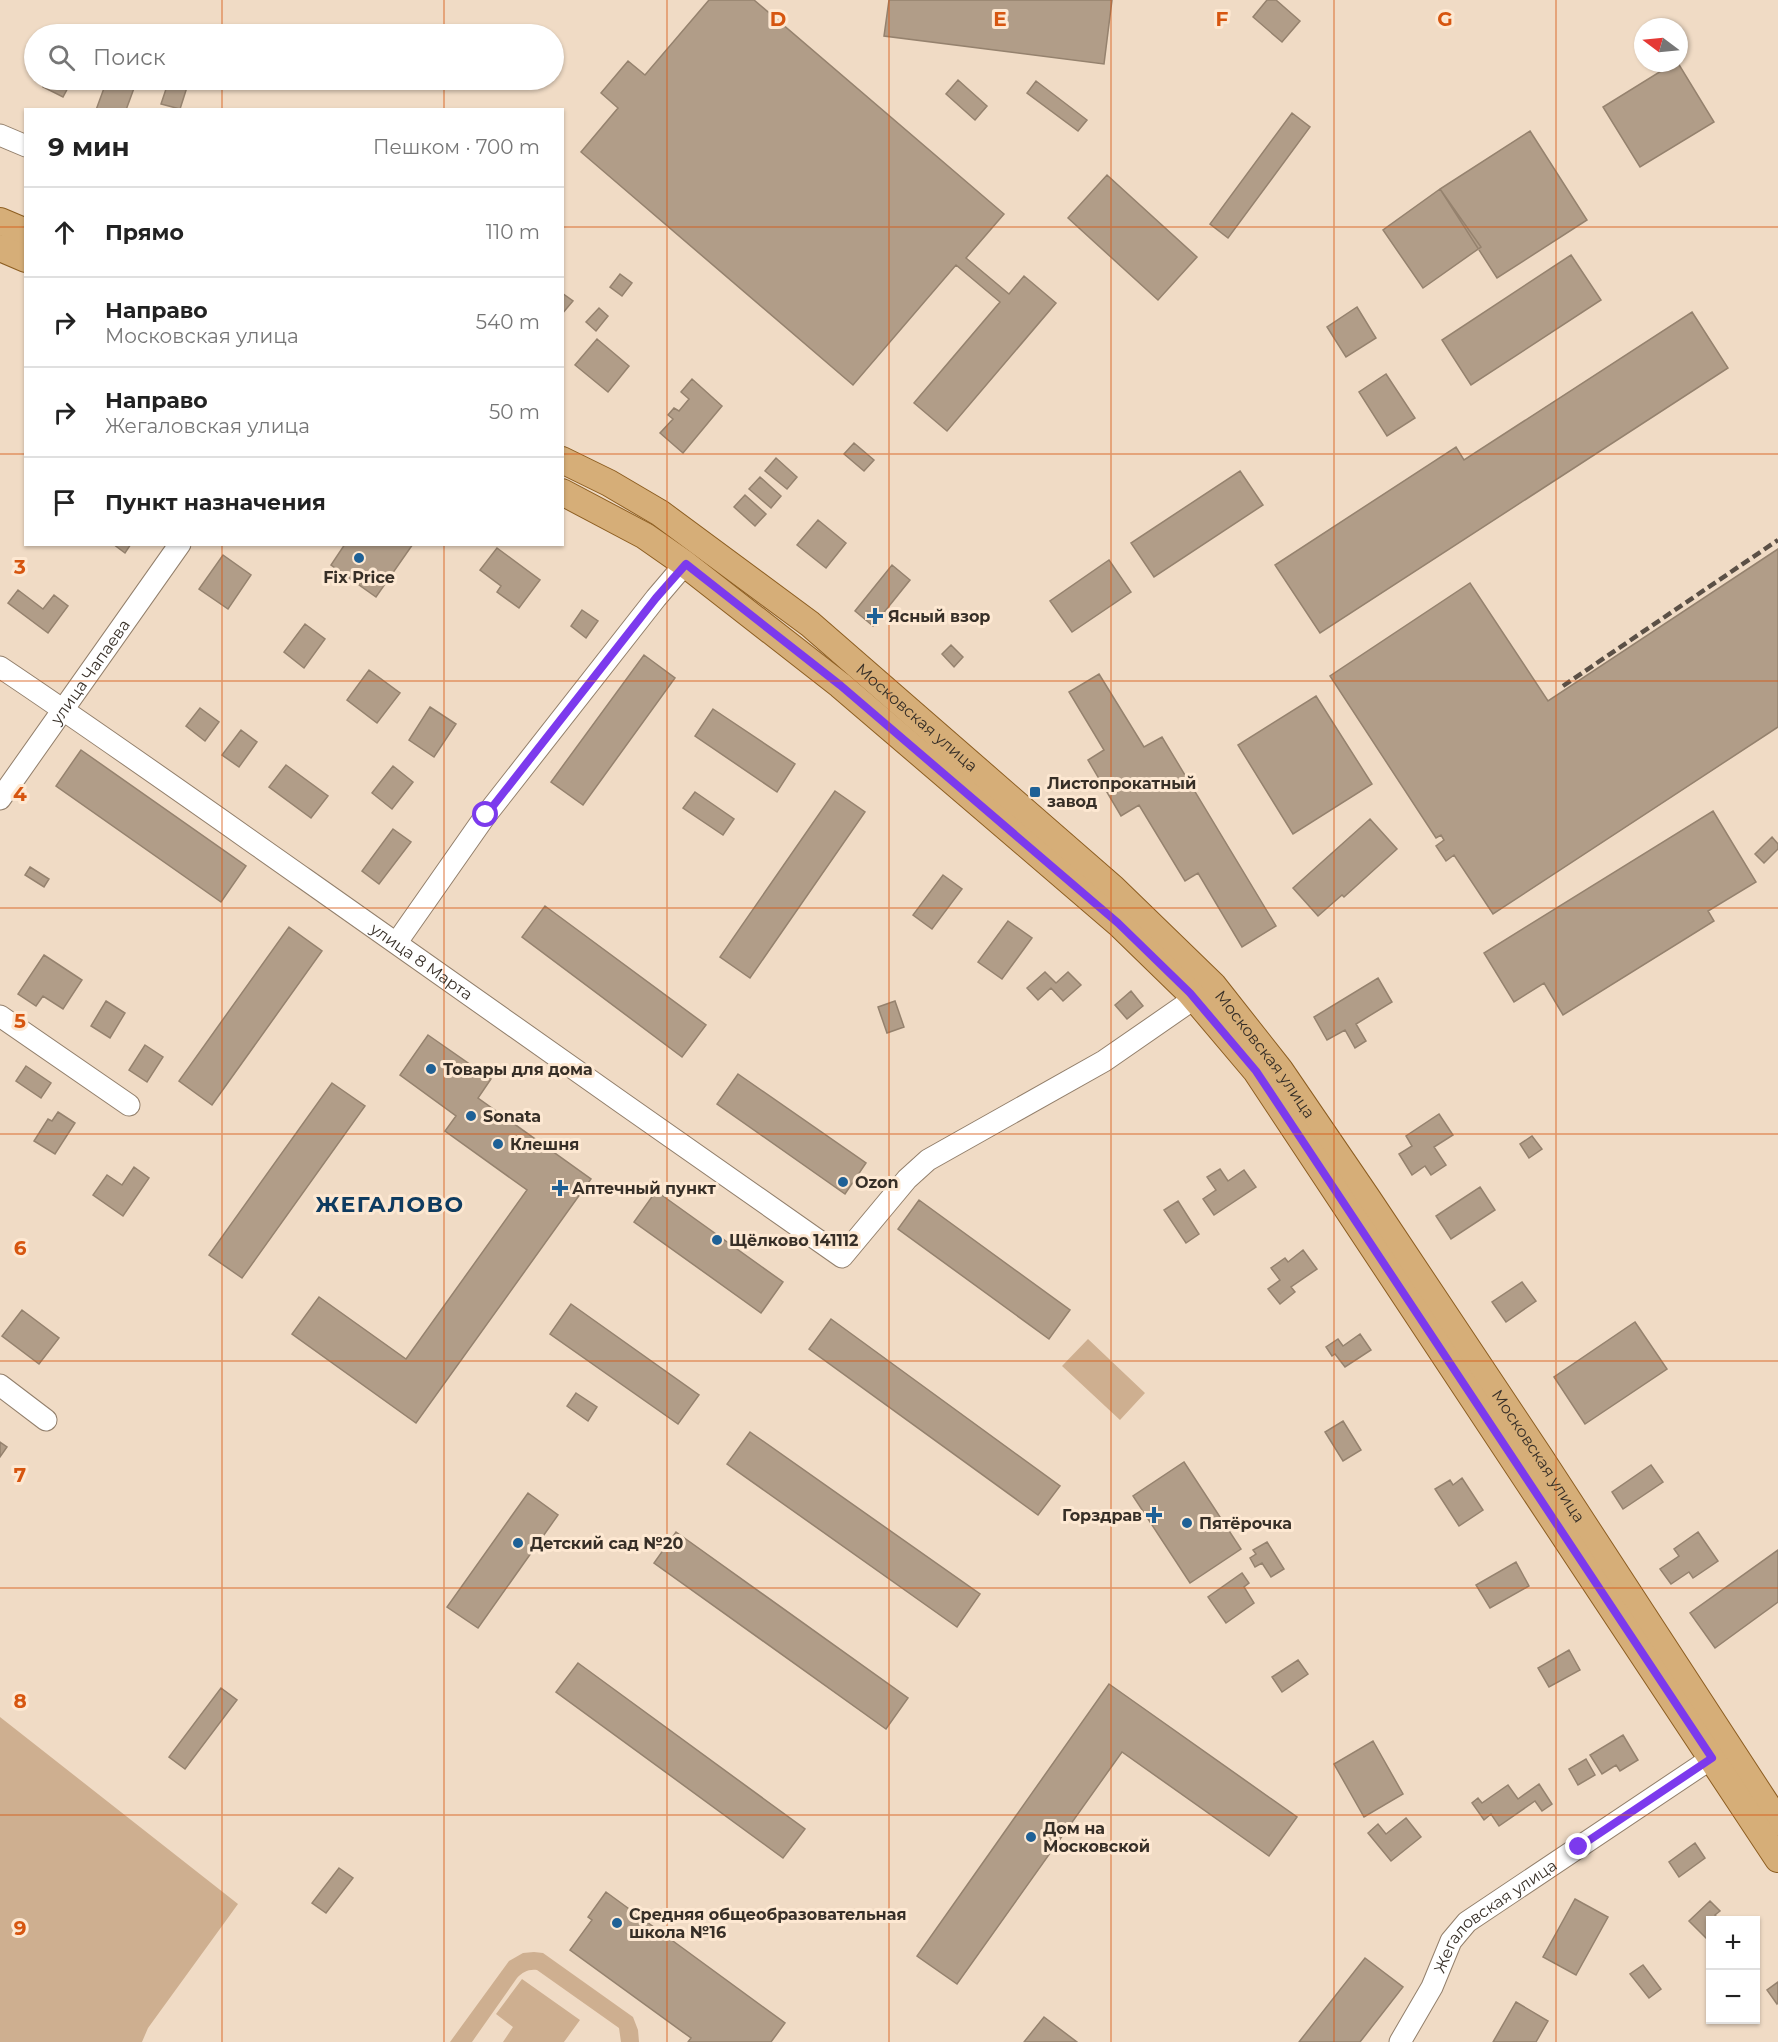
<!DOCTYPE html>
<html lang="ru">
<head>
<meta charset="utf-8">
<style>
	:root { --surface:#fff; --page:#f6f6f6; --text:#222; --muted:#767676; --line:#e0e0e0 }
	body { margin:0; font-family:Montserrat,sans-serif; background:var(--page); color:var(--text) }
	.controls { position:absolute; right:18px; bottom:18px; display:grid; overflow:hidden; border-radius:0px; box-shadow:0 2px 4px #0004 }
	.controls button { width:54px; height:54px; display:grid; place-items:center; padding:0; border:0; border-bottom:2px solid var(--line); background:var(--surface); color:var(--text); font:30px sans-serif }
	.compass { position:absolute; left:1634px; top:18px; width:54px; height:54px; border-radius:50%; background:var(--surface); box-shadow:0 2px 4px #0004; rotate:286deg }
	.stop { position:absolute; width:18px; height:18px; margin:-14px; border:4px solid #7c3aed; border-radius:50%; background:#fff }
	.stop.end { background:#7c3aed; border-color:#fff; box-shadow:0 2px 6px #0008 }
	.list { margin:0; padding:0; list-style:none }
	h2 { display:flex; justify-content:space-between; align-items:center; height:78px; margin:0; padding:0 24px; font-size:26px }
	h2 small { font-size:20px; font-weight:400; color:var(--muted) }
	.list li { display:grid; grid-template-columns:39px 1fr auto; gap:18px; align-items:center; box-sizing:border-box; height:90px; padding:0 24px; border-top:2px solid var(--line) }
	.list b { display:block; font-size:22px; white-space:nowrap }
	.list p { margin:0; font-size:20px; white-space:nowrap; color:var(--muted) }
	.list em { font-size:20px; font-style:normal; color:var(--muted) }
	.icon { flex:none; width:33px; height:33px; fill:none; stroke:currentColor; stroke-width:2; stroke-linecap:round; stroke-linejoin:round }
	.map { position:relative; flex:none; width:1778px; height:2042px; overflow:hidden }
	.search { position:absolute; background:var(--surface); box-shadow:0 2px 4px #0004; left:24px; top:24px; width:540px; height:66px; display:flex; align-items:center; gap:15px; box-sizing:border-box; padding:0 21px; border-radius:33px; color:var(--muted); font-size:22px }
	.panel { position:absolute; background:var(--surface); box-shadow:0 2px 4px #0004; left:24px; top:108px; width:540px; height:438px; border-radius:0px }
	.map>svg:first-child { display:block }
</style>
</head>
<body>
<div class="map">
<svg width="1778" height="2042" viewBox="0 0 1778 2042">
	<rect width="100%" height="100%" fill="#f0dbc5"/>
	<path fill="#ceaf90" d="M1088,1339L1145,1393L1120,1420L1062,1366Z
		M0,1717L238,1904L148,2028L142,2042H0Z
		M534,1952L543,1953L633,2017L638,2030L639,2042H621L619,2028L537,1970C528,1969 523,1972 517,1978L472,2042H450L509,1961L523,1953Z
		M522,1979L580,2020L564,2042H503L513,2027L496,2014Z"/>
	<path fill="#b19d88" stroke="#95826e" stroke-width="1.5" d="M709,0H754L1004,214L966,258L1009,294L1024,276L1056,303L947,431L914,403L1000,302L956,265L853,385L581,152L618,108L601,93L628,61L645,75Z
		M889,0H1112L1104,64L884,36Z
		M1267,0H1276L1300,21L1282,42L1253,17Z
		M1674,63H1678L1714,122L1640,167L1603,107Z
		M46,80H81L77,88L70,84L63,97L43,87Z
		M107,80H137L126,110H96Z
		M169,80L188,84L180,109L161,104Z
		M958,80L987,106L975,120L946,94Z
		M1036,81L1087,120L1078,131L1027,93Z
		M1292,113L1310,127L1228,238L1210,224Z
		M1530,131L1587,220L1497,278L1440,189Z
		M1107,175L1197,257L1158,300L1068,218Z
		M1440,189L1481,247L1423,288L1383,230Z
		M1571,255L1601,300L1471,385L1442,340Z
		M620,274L632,283L622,296L610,287Z
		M562,293L573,301L562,314Z
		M1357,307L1376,338L1346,357L1327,327Z
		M599,308L608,316L596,331L586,322Z
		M1692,312L1728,368L1320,633L1275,565L1456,447L1464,460Z
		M597,339L629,366L608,392L575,365Z
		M1386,374L1415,418L1387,436L1359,392Z
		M692,379L722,406L683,453L660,433L673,419L668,415L674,408L679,411L689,399L681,392Z
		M854,443L874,460L864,471L844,454Z
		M776,458L797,477L787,489L765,471Z
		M1240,471L1263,505L1154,577L1131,543Z
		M760,477L781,496L771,508L749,489Z
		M745,495L766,514L755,526L734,507Z
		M818,520L846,543L826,568L797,545Z
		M113,544H131L125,553Z
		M345,544H413L376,597L331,565Z
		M497,548L540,580L519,608L497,592L501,586L480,570Z
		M1778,549V727L1493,914L1454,855L1446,861L1436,846L1444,840L1441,835L1436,838L1330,676L1470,583L1548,701Z
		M223,555L251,575L228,609L199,589Z
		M1109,560L1131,592L1072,632L1050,601Z
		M892,565L910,580L873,626L855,611Z
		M18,590L43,609L54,595L68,606L48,633L8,603Z
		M582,610L598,621L586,638L571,626Z
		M305,624L325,639L304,668L284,652Z
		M951,645L963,657L954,667L942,654Z
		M644,655L675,678L583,805L551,782Z
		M369,670L400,693L377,723L347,700Z
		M1099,674L1144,747L1162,737L1276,926L1242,947L1198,873L1185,881L1139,805L1121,816L1088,760L1104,750L1069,692Z
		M1316,696L1372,784L1293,834L1238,745Z
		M430,707L456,724L434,757L409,740Z
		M200,708L219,722L205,741L186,726Z
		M713,709L795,764L777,792L695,736Z
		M241,730L257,742L239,767L222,755Z
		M81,750L246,866L221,902L56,786Z
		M286,765L328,796L311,818L269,787Z
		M393,766L413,782L392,809L372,793Z
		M835,791L865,812L750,978L720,957Z
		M695,792L734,819L723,835L683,808Z
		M1713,811L1756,882L1708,911L1714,921L1563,1015L1544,983L1514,1002L1484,953Z
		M1370,819L1397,849L1344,897L1342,895L1318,916L1293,888Z
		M393,829L411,842L379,884L362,871Z
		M1772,837L1778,844V849L1764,863L1755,854Z
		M30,867L49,879L44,887L25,875Z
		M943,875L962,889L932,929L913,915Z
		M545,906L706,1025L682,1057L522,937Z
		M1008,921L1032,938L1002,979L978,962Z
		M289,927L322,951L212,1105L179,1081Z
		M44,955L82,980L63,1009L43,996L36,1006L18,994Z
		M1045,972L1056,983L1068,972L1081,985L1063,1001L1051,988L1038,1000L1027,988Z
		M1378,978L1392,1002L1356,1024L1366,1041L1355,1048L1345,1030L1327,1040L1314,1017Z
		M1131,991L1143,1006L1127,1019L1115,1005Z
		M106,1001L125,1013L110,1038L91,1026Z
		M895,1001L904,1027L887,1033L878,1007Z
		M428,1035L491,1079L478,1098L591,1179L416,1423L292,1334L319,1297L406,1359L527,1190L445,1131L456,1116L400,1075Z
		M145,1045L163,1057L147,1082L129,1070Z
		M26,1066L51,1083L41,1098L16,1081Z
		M738,1074L866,1163L845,1194L717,1104Z
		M332,1083L365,1106L242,1278L209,1255Z
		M58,1112L75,1123L55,1154L34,1141L48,1119L52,1121Z
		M1439,1114L1453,1135L1434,1147L1446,1165L1431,1175L1425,1166L1412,1175L1399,1154L1412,1146L1406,1136Z
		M1532,1136L1542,1149L1529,1158L1520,1144Z
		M134,1167L149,1178L123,1216L93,1195L107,1175L122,1185Z
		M1220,1169L1228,1181L1244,1170L1256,1187L1214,1215L1203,1199L1216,1190L1207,1177Z
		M1480,1187L1495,1210L1451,1239L1436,1216Z
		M656,1191L783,1282L761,1313L634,1222Z
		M919,1200L1070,1310L1049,1339L898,1229Z
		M1178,1201L1199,1234L1186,1243L1164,1210Z
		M1303,1250L1317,1269L1291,1287L1295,1292L1280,1304L1268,1289L1280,1280L1271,1268L1285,1258L1288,1262Z
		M1522,1282L1536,1301L1506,1322L1492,1302Z
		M571,1304L699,1395L678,1424L550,1334Z
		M22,1310L59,1338L39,1364L2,1336Z
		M831,1319L1060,1486L1038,1515L809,1349Z
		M1635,1322L1667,1369L1585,1424L1554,1377Z
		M1360,1334L1371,1350L1345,1367L1335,1354L1332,1356L1326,1347L1338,1339L1343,1346Z
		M576,1393L597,1407L588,1421L567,1406Z
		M1343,1421L1361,1450L1343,1461L1325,1432Z
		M750,1432L980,1594L957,1627L727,1464Z
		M0,1442L7,1447L0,1457Z
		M1184,1462L1241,1549L1190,1583L1133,1496Z
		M1651,1465L1663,1482L1623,1509L1612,1492Z
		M1462,1478L1483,1510L1459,1526L1435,1489L1450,1480L1453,1485Z
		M528,1493L558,1515L478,1628L447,1607Z
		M676,1532L908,1698L886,1729L654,1563Z
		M1698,1532L1718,1561L1693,1578L1689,1572L1671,1584L1660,1569L1679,1556L1674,1549Z
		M1267,1542L1284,1569L1271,1577L1262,1563L1255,1567L1250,1558L1256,1554L1253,1550Z
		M1778,1550V1602L1715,1648L1690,1613Z
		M1516,1562L1529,1586L1490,1608L1476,1585Z
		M1242,1573L1249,1583L1244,1587L1254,1603L1226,1623L1208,1597Z
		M1569,1650L1580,1670L1549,1687L1538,1668Z
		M1298,1660L1308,1674L1282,1692L1272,1677Z
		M578,1663L805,1829L783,1858L556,1692Z
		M1109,1684L1297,1817L1269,1856L1122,1752L957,1984L917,1956Z
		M221,1688L237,1700L185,1769L169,1757Z
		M1623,1735L1638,1760L1620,1771L1616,1765L1602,1774L1590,1755Z
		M1373,1741L1403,1794L1364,1817L1334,1764Z
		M1586,1759L1595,1775L1578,1785L1569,1769Z
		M1539,1784L1552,1804L1542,1811L1535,1801L1499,1826L1491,1814L1484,1820L1472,1803L1478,1798L1482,1803L1508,1785L1518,1799Z
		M1406,1818L1421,1837L1391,1861L1368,1833L1378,1824L1386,1834Z
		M1695,1843L1705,1858L1679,1877L1669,1862Z
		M339,1868L353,1878L326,1913L312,1903Z
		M606,1892L785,2023L771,2042H688L691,2038L570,1950L592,1920L588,1917Z
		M1575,1899L1608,1917L1576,1975L1543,1957Z
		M1710,1901L1720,1911L1715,1915L1720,1920H1710V1942L1689,1921Z
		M1365,1958L1403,1987L1360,2042H1299Z
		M1643,1965L1661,1989L1649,1998L1630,1974Z
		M1778,1982V2003L1777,2004L1767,1990Z
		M1516,2002L1548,2021L1536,2042H1493Z
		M1044,2017L1077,2042H1024Z"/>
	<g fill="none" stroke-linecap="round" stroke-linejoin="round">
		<defs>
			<g id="minor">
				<path d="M0,135L26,146"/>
				<path id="s1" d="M0,667C103,736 204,808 305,879C485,1005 662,1132 842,1257L907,1179L928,1160L1104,1061L1195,998"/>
				<path id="s2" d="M0,799L180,544"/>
				<path d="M397,942L486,815L656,598L685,564"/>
				<path d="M0,1016L129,1105"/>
				<path d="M0,1385L46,1420"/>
				<path id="s3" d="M1400,2042L1432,1987L1451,1941L1467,1922L1712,1758"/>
			</g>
			<g id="major">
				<path d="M0,221L26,232"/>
				<path d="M0,248L26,259"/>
				<path id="s4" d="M562,460L609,483L660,513L810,624L1113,888L1213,985L1280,1070L1368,1199L1540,1457L1778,1822"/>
				<path d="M562,492L645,536L685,564L840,685L1118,923L1190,993L1256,1071L1778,1859"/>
			</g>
		</defs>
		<use href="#minor" stroke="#927f6b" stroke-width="23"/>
		<use href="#major" stroke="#8d5e21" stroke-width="28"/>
		<use href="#minor" stroke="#fff" stroke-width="21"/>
		<use href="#major" stroke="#d6ae78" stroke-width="26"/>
		<path stroke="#5b5046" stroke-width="4.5" stroke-dasharray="9 4.5" stroke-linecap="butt" d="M1563,686L1778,540"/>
	</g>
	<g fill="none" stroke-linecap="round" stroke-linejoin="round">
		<path stroke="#7c3aed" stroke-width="8" d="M486,815L656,598L686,564L840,685L1118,923L1190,993L1256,1071L1712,1758L1579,1847"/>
	</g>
	<path fill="none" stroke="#d6550f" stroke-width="1.5" stroke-opacity="0.55" d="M222,0V34M444,0V34M667,0V2042M889,0V2042M1111,0V2042M1334,0V2042M1556,0V2042M222,80V110M444,80V110M0,227H26M562,227H1778M0,454H26M562,454H1778M222,544V2042M444,544V2042M0,681H1778M0,908H1778M0,1134H1778M0,1361H1778M0,1588H1778M0,1815H1778"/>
	<g fill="#1f6196" stroke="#fde8d2" stroke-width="2">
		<circle cx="359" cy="558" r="6"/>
		<path d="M872 607h6v6h6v6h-6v6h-6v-6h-6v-6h6z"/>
		<rect x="1029" y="786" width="12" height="12" rx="3"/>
		<circle cx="431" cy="1069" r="6"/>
		<circle cx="471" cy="1116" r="6"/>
		<circle cx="498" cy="1144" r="6"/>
		<circle cx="843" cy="1182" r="6"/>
		<path d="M557 1179h6v6h6v6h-6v6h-6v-6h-6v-6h6z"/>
		<circle cx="717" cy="1240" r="6"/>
		<path d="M1151 1506h6v6h6v6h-6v6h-6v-6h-6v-6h6z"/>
		<circle cx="1187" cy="1523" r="6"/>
		<circle cx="518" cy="1543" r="6"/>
		<circle cx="1031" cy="1837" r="6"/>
		<circle cx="617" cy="1923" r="6"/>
	</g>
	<g text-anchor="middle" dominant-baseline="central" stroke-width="6" stroke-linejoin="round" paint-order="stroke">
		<g font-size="16" font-weight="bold" fill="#372f27" stroke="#fde8d2" text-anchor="start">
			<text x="359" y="577" text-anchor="middle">Fix Price</text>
			<text x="888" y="616">Ясный взор</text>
			<text x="1047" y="783">Листопрокатный<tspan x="1047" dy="18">завод</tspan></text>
			<text x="443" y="1069">Товары для дома</text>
			<text x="483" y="1116">Sonata</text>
			<text x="510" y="1144">Клешня</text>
			<text x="855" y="1182">Ozon</text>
			<text x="572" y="1188">Аптечный пункт</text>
			<text x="729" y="1240">Щёлково 141112</text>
			<text x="1142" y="1515" text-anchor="end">Горздрав</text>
			<text x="1199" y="1523">Пятёрочка</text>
			<text x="530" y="1543">Детский сад №20</text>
			<text x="1043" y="1828">Дом на<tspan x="1043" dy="18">Московской</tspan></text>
			<text x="629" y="1914">Средняя общеобразовательная<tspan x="629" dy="18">школа №16</tspan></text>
		</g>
		<g font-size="16" fill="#372f27" stroke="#fde8d2">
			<text stroke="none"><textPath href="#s2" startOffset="156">улица Чапаева</textPath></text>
			<text stroke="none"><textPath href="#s4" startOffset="440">Московская улица</textPath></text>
			<text stroke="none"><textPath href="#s1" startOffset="514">улица 8 Марта</textPath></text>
			<text stroke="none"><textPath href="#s4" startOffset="926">Московская улица</textPath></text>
			<text stroke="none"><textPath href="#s4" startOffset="1412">Московская улица</textPath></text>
			<text stroke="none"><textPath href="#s3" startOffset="162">Жегаловская улица</textPath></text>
		</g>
		<g font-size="22" font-weight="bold" letter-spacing="1.5" fill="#0e3b60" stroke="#fde8d2">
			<text x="390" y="1204">ЖЕГАЛОВО</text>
		</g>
	</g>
	<g font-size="20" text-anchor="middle" font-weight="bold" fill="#d6550f" stroke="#fde8d2" stroke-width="6" stroke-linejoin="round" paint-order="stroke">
		<text x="778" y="26">D</text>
		<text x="1000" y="26">E</text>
		<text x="1222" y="26">F</text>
		<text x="1445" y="26">G</text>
		<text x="20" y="574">3</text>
		<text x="20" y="801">4</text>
		<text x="20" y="1028">5</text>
		<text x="20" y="1255">6</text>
		<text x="20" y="1482">7</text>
		<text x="20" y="1708">8</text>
		<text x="20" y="1935">9</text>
	</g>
</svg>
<div class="controls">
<button>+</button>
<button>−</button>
</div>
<svg class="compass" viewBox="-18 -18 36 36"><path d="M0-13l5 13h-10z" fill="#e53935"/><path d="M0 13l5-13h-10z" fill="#767676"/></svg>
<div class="stop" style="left:486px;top:815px"></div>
<div class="stop end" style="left:1579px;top:1847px"></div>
<div class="search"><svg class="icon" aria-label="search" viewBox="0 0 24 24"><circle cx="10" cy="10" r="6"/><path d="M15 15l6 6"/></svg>Поиск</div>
<section class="panel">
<h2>9 мин<small>Пешком · 700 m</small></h2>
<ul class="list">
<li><svg class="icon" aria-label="ahead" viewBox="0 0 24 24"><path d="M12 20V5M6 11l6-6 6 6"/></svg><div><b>Прямо</b></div><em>110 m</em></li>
<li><svg class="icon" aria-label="right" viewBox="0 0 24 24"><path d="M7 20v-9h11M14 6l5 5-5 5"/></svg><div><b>Направо</b><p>Московская улица</p></div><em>540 m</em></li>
<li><svg class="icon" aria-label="right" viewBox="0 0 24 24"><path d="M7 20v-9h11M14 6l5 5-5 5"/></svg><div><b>Направо</b><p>Жегаловская улица</p></div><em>50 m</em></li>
<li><svg class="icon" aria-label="arrive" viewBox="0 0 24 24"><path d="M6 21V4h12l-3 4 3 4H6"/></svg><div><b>Пункт назначения</b></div></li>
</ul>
</section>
</div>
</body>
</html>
